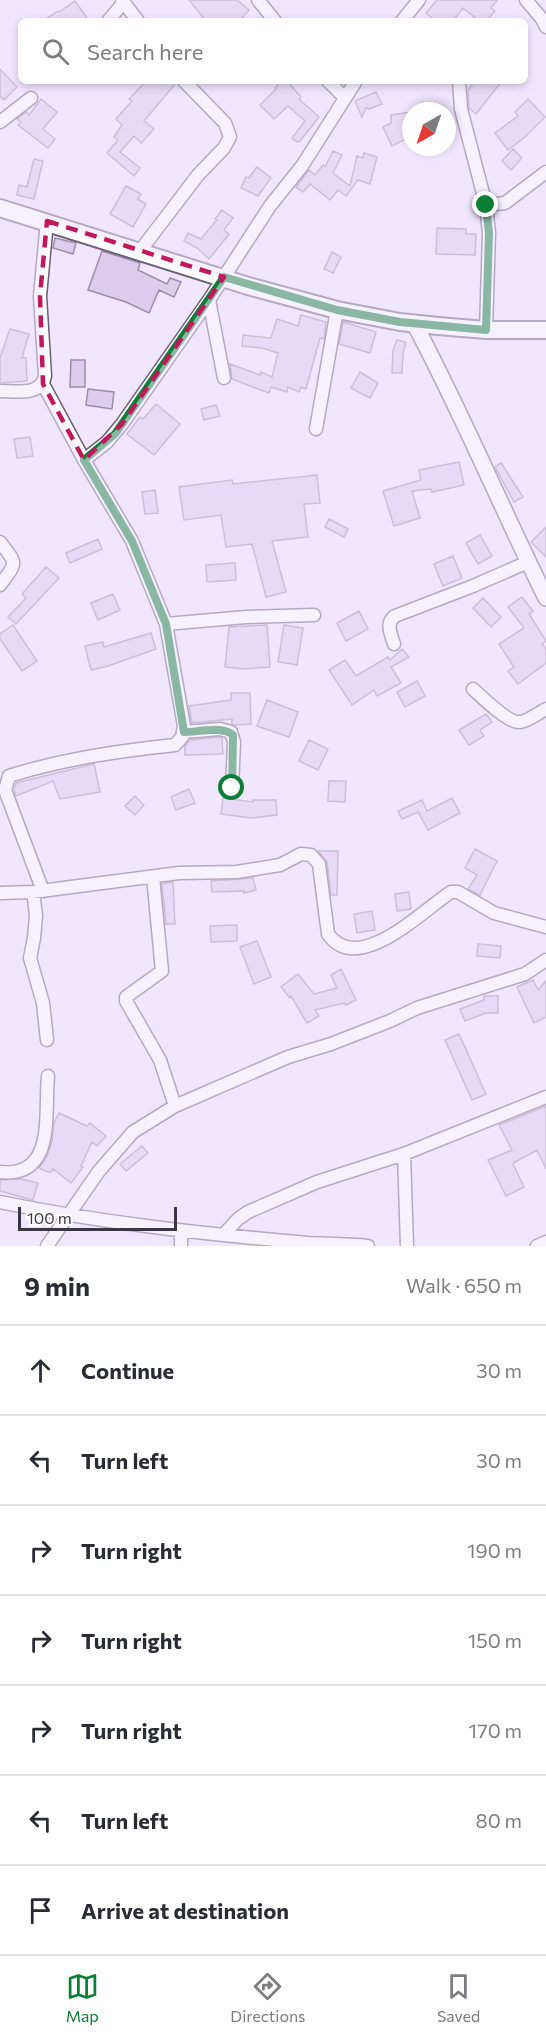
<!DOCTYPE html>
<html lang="en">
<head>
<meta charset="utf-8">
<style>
	:root { --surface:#fff; --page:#f7f7f7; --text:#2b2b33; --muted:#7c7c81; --line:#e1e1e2; --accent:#0c7f35 }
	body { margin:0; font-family:Commissioner,sans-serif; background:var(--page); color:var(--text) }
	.compass { position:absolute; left:402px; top:102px; width:54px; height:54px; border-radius:50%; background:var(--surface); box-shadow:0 3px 9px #0003; rotate:220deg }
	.scale { position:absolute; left:18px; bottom:15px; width:159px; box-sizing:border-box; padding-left:6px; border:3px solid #3b3642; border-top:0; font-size:16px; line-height:21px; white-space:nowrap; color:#3b3642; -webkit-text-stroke:4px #fff; paint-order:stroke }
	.stop { position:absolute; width:18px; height:18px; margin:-14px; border:4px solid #0c7f35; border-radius:50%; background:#fff }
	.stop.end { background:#0c7f35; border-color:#fff; box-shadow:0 2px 6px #0008 }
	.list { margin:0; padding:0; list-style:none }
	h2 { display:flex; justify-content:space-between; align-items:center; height:78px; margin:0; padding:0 24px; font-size:26px }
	h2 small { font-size:20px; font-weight:400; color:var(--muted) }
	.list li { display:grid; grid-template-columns:39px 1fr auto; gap:18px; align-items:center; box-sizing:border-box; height:90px; padding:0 24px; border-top:2px solid var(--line) }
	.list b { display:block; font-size:22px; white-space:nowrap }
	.list em { font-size:20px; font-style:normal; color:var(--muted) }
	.icon { flex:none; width:33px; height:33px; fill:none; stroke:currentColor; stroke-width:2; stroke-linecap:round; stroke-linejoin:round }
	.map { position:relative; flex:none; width:546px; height:1246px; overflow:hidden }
	.search { position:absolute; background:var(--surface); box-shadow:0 3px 9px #0003; left:18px; right:18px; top:18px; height:66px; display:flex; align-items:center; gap:15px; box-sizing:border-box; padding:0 21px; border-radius:9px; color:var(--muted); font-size:22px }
	.sheet { height:708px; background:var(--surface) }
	nav { display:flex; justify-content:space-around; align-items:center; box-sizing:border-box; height:84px; border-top:2px solid var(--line); background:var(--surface); font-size:16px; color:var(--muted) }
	nav a { display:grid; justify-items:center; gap:3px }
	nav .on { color:var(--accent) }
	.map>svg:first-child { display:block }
</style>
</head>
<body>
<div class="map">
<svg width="546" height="1246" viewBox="0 0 546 1246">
	<rect width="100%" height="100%" fill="#f1e6ff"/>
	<path fill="#dbcdeb" stroke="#9b8eaa" stroke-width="1.5" d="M189,0H237L249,10L239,21H206Z
		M437,0H497L491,8L495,11L486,21H479L463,8L453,21H436L426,13Z
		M75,1L89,21H43L58,11L59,12Z
		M0,69L17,87L4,100L0,96Z
		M146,81H176V83L144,121L154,129L141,143L134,136L120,152L140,168L134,176L107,153L118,140L114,137L122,125L116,119L132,101L129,99Z
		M282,81H287L301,97L299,99L319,117L300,141L297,142L292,138L305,121L288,106L274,119L260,105L276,89L275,88Z
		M475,81H502L476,114L469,108L468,90Z
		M376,92L382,104L369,109L366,108L362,117L355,101Z
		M41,99L57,112L43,129L55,139L48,148L18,125L21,122L17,119L26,112L29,115Z
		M528,99L545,117L525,137L508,150L495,133L518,116L515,112Z
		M411,112V127L403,128L408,138L392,146L383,127L391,123V115Z
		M513,149L522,158L511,170L502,161Z
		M333,151L342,155L333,173L350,186L357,156L363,158L364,153L377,157L370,184L358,180L346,196L338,190L330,200L310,184L303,192L296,187L309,170L315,175L323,165L325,167Z
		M34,159L43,161L34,199L17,195L19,185L27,187Z
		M257,167L271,178L258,196L241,188L246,177L249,178Z
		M126,186L141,194L138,199L146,204L133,227L110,214Z
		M222,210L233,218L224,230L229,234L209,259L197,248L184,241L188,233L201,239L217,220L215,219Z
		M437,228L466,229V234H476L475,255L436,254Z
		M55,238L76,243L73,254L53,248Z
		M102,251L140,263L138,270L167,284L170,278L181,282L174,297L159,290L149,313L126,302L88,290Z
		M332,252L341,257L333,273L324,269Z
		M301,315L326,322L324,339L320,338L306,389L301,387L299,392L288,387L287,392L271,387L269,393L232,379L230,364L260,375L261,372L272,377L278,353L262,348L242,346L243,335L271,338L277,319L298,326Z
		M343,322L376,332L370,353L339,344Z
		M10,329L29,334L22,358H26L27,381L0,383V358Z
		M397,340L406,342L403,353L402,373H392L393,350Z
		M71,360H85V387H70Z
		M360,372L378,383L370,398L351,388Z
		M88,389L114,392L112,409L86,405Z
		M156,404L180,424L154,455L127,434L140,417L143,419Z
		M216,405L220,416L204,420L201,409Z
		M30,437L33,456L17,458L14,439Z
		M459,462L464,485L432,492L431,489L412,491L420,518L394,526L383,491L421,480L419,470Z
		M501,463L523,497L514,502L495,467Z
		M317,475L320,503L304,504L308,537L272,541L286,592L266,597L252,544L226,547L221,515L184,520L179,487L232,480L233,484Z
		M155,490L158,513L145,514L142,492Z
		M329,519L348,529L344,537L325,527Z
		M546,527V557L531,542Z
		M480,535L492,556L478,564L466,543Z
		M98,539L102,549L70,563L66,553Z
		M453,556L462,578L443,586L434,564Z
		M235,563L236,580L207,582L206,565Z
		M46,567L59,578L16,624L8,617L26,598L22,594Z
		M113,594L120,610L98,620L91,603Z
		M522,597L533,611L529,614L546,641L542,644L546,649V663L518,684L508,671L514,667L499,644L524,628L508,607Z
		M483,598L501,617L491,627L473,608Z
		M359,611L368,629L346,641L337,623Z
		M13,625L37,661L22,671L0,639V634Z
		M267,625L270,667L244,669L225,667L229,627Z
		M284,625L303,628L297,665L278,662Z
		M151,633L156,649L108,666L91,670L85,646L103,642L104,647Z
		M402,649L409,657L391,667L401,683L377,696L374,690L352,705L329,670L345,660L356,676L388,657L390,660Z
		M417,681L425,696L405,707L397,692Z
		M231,693H250L251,724L234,725L232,724V719L192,723L189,706L231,700Z
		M267,700L298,712L289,737L257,726Z
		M486,714L492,722L480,730L484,736L469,745L459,730Z
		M219,737L222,738L223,754L185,755V746L190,740Z
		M309,740L328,749L318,770L299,761Z
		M94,764L100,792L60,799L53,781L16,796L14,790L16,783Z
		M329,781H346L345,802L328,801Z
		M189,789L195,803L176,810L171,797Z
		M135,796L144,805L135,815L125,806Z
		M223,798L253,802V800H276L277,815L251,818L221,814Z
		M452,798L460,813L428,830L418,812L402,819L398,811L422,800L427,811Z
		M475,849L497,861L480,895L468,889L477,875L465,868Z
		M318,851H338L337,895H331L327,862Z
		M253,878L256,890L244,893V891L212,892L211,881Z
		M173,882L175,924H166L162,884Z
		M409,892L411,909L397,911L395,894Z
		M372,911L375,930L357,933L354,914Z
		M237,925V941L211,942L210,926Z
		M257,941L271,977L254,984L240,947Z
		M478,944L501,946L500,958L477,956Z
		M341,969L356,1000L346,1005L344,1003L315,1010L319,1016L307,1023L291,996L289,997L281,987L298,974L314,994L337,988L331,975Z
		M533,980L538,990L546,981V1017L534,1023L517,987Z
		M484,996H498V1013H486L465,1021L460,1009L484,1000Z
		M459,1034L486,1094L472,1100L445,1040Z
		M546,1106V1169L537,1150L515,1162L513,1164L524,1187L506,1196L488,1160L512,1150L499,1125Z
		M59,1113L87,1126L90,1123L106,1136L97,1146L92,1142L81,1166L83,1167L71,1183L53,1169L51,1172H48L39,1168L47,1156L52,1141L54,1123Z
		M142,1146L148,1153L126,1171L120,1164Z
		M21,1179L38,1183L33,1200L0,1191V1180Z"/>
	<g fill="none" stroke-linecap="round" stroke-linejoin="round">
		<defs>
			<path id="minor" d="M122,0L138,21
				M258,0L275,21
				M526,0L542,19L546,27
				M108,21L124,2
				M402,21L419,0
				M328,81L345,98
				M459,81L461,109L486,205L489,233L486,330
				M0,122L31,98
				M486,205L505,203L546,172
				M140,251L198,175L224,148L230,137L225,123L184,81
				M209,300L224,378
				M0,391C17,391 41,396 45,376L40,296L47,221
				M316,429L337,310
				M84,460L107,442L122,424L209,300L270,206L302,166L356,81
				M0,542C18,565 17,562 0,585
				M166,624L246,617L314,615
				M394,644C391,634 385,623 395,616L473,586L528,562
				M473,689C482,697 509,724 520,722C529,721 538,713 546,709
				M184,732L220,729L231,732L234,742L232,788
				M153,877L162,971L126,997V1001L160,1060L175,1106
				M43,891L5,790L9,776C63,759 118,751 175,745L182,737L184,726L166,624L132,541L84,460L43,384
				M33,892L36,915L34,938L30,958L43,1003L47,1040
				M0,893L33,892L179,873L237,872L280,865L301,854L311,855L319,864L328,934C358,977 423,910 451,892H458L494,913L546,927
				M404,1154L407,1246
				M0,1172C57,1178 44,1112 48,1076
				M0,1202C102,1223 205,1234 308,1243C328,1244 348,1244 368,1246
				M224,1234L238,1219L248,1212L317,1182L404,1154L546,1097
				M47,1246L99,1171L133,1132L175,1106L288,1057L331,1044L390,1021L417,1008L525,974L546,960
				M181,1246V1231
				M537,1246L546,1242"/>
			<path id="tertiary" d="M414,323C462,413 501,507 546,598"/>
			<path id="secondary" d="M0,208L248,286L337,310L400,322L438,326L486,330H546"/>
		</defs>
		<use href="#minor" stroke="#6b5f79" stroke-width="15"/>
		<use href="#tertiary" stroke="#6b5f79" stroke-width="18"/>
		<use href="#secondary" stroke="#6b5f79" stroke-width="20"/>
		<use href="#minor" stroke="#fff" stroke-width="12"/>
		<use href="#tertiary" stroke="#fff" stroke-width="15"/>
		<use href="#secondary" stroke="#fff" stroke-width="16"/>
	</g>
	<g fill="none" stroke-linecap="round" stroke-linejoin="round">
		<path stroke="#0c7f35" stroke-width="8" d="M232,788L233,735C223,726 198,732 184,732L166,624L132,541L84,460L115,434L224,277L337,310L400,322L486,330L489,233L486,205"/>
	</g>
	<path d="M0 0H546V1246H0ZM47,221L224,277L122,424L84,460L43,384L40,296Z" fill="#f1e6ff" fill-opacity=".55" fill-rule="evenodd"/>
	<path fill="none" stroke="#c2185b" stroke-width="4.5" stroke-dasharray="12 8" stroke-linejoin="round" d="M47,221L224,277L122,424L84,460L43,384L40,296Z"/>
</svg>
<svg class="compass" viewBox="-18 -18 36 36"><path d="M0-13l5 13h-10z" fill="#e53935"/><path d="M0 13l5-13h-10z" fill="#7c7c81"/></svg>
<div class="scale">100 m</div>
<div class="stop" style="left:232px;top:788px"></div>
<div class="stop end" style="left:486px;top:205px"></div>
<div class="search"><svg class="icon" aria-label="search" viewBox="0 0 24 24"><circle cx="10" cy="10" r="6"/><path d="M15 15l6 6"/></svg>Search here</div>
</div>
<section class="sheet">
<h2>9 min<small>Walk · 650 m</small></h2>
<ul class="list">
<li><svg class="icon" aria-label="ahead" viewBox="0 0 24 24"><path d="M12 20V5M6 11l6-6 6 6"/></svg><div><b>Continue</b></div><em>30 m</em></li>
<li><svg class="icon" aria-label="left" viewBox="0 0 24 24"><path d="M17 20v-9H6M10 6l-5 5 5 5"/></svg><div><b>Turn left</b></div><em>30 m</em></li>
<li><svg class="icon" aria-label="right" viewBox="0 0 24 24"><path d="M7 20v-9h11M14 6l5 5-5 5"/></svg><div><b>Turn right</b></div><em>190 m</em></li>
<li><svg class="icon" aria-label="right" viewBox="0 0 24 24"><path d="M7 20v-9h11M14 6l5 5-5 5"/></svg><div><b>Turn right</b></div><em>150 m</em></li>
<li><svg class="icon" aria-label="right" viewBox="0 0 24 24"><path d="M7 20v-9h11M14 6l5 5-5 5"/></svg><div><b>Turn right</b></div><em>170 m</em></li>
<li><svg class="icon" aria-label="left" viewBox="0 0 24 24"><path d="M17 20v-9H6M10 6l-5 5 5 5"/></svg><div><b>Turn left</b></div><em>80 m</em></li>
<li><svg class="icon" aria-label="arrive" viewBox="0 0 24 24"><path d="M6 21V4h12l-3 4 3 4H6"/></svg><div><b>Arrive at destination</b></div></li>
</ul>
</section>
<nav>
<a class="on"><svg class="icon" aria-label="map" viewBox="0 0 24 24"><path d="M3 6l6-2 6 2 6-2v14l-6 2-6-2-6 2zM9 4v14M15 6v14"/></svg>Map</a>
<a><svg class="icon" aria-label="directions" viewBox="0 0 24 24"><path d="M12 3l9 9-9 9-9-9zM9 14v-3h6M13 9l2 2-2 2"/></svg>Directions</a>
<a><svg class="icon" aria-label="saved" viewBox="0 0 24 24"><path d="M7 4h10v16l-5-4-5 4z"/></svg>Saved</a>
</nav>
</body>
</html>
